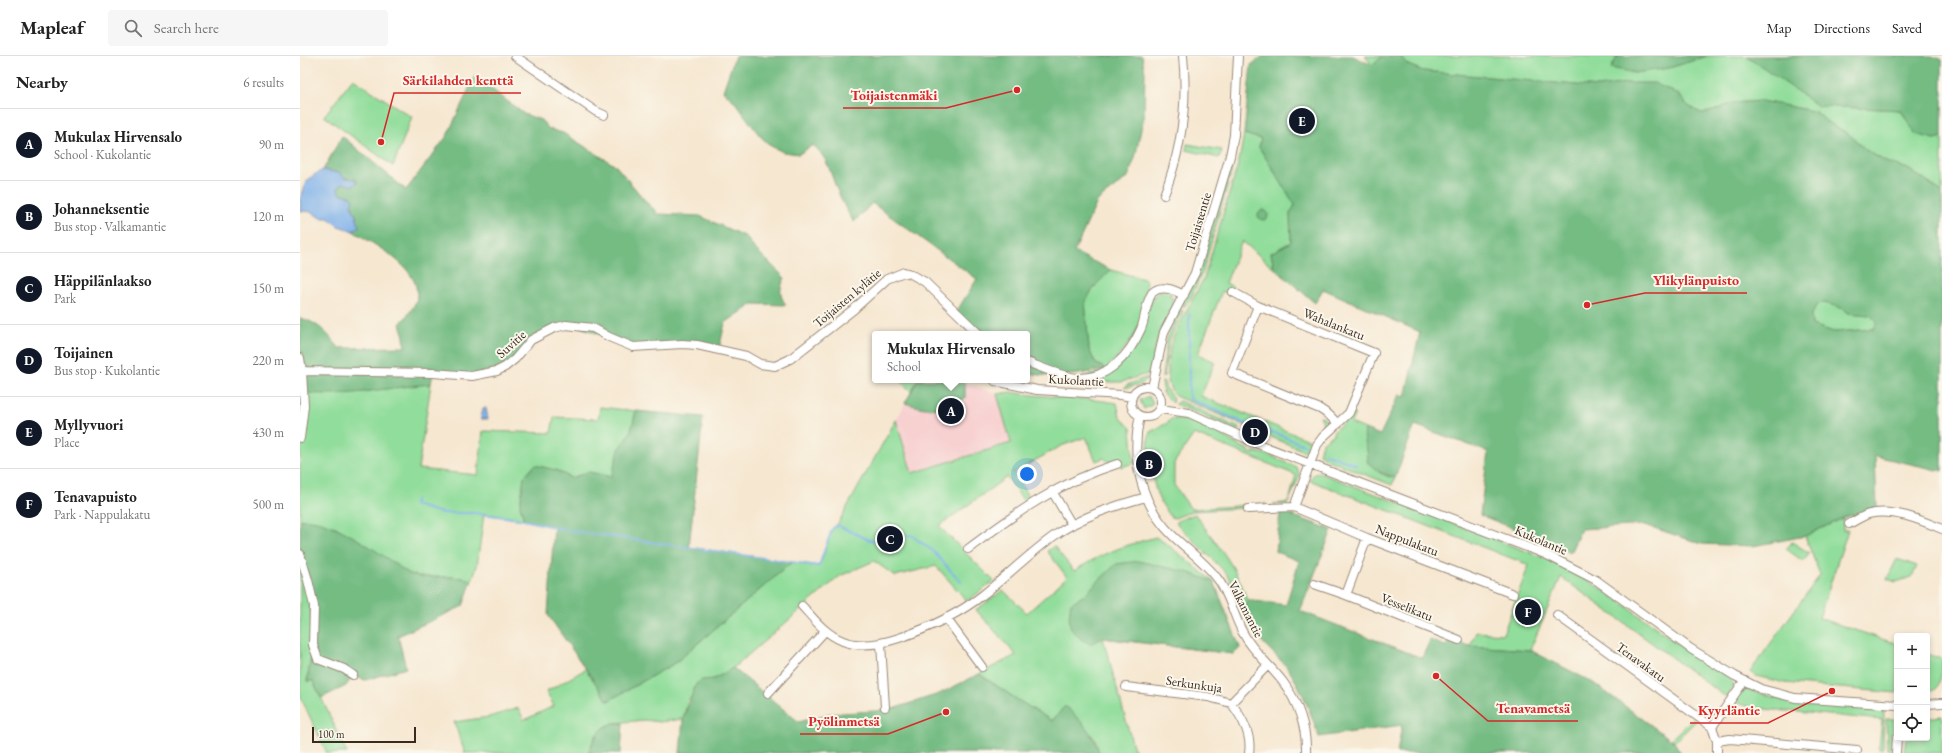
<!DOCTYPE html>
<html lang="en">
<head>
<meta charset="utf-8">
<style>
	:root { --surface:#fff; --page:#f6f6f6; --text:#222; --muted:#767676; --line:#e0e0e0; --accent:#111827 }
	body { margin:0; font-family:"EB Garamond",serif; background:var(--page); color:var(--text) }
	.controls { position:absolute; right:12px; bottom:12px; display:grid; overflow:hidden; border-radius:4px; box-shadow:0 2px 6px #0003 }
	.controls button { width:36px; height:36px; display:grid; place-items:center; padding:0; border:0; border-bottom:1px solid var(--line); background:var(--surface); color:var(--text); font:20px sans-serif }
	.scale { position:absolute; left:12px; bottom:10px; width:104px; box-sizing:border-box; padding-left:4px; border:2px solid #3b2a1e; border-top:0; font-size:11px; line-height:14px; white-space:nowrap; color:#3b2a1e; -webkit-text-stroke:3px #fbf7ec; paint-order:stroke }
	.you { position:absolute; left:727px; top:418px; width:14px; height:14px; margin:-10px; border:3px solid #fff; border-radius:50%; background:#1a73e8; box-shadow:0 0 0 6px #1a73e833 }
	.badge { display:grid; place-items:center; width:26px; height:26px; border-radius:50%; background:var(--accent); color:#fff; font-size:13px; font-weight:700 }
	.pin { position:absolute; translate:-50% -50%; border:2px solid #fff; box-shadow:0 1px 4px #0006 }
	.popup { position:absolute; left:572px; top:275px; width:158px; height:52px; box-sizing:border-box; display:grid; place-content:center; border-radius:4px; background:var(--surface); filter:drop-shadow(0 1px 3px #0005); font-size:13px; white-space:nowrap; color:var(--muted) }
	.popup b { font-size:15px; color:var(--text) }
	.popup::after { content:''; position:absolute; left:50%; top:100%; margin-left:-8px; border:8px solid transparent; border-top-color:var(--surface) }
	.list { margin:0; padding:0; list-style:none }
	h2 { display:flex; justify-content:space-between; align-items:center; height:52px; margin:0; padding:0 16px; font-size:17px }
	h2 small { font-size:13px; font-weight:400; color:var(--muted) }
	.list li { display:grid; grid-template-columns:26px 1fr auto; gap:12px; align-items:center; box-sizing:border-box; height:72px; padding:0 16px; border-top:1px solid var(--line) }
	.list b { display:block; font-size:15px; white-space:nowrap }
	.list p { margin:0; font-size:13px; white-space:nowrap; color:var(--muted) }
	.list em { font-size:13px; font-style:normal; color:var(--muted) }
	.icon { flex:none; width:22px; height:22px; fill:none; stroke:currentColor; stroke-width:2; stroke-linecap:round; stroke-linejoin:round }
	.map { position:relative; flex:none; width:1642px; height:697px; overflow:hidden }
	header { display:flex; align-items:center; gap:24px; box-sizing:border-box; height:56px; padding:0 20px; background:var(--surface); border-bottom:1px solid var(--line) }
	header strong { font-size:19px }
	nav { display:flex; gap:22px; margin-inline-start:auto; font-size:14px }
	.search { width:280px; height:36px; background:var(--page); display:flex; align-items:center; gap:10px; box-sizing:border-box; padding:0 14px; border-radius:4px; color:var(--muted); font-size:15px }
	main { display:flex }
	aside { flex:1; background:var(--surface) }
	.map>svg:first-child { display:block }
</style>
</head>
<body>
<header>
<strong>Mapleaf</strong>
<div class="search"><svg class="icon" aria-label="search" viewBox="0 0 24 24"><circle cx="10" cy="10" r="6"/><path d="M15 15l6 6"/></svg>Search here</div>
<nav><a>Map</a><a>Directions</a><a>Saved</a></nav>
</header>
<main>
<aside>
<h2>Nearby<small>6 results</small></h2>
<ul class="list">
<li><span class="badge">A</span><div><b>Mukulax Hirvensalo</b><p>School · Kukolantie</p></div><em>90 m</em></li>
<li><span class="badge">B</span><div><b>Johanneksentie</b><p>Bus stop · Valkamantie</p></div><em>120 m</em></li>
<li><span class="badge">C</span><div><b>Häppilänlaakso</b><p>Park</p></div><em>150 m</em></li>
<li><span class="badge">D</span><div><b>Toijainen</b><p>Bus stop · Kukolantie</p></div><em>220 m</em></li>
<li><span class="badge">E</span><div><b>Myllyvuori</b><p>Place</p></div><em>430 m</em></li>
<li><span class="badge">F</span><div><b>Tenavapuisto</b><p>Park · Nappulakatu</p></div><em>500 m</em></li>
</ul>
</aside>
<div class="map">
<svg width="1642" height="697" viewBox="0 0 1642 697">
	<rect width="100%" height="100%" fill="#fbf7ec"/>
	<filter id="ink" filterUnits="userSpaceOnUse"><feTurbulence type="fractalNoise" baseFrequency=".025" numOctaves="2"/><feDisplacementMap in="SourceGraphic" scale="8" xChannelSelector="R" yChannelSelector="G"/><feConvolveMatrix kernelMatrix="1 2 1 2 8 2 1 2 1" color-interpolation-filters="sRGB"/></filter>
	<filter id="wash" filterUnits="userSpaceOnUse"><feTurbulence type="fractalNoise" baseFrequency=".012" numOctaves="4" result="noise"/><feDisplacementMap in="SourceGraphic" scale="16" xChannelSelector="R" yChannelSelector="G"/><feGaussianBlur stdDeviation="0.9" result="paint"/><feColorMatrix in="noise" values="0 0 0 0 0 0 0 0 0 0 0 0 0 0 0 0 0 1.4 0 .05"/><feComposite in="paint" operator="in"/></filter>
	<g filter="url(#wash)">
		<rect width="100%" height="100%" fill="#f6e7d0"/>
		<path fill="#f7d0d0" d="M618,324H659L697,338L711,387L611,417L596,364Z"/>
		<path fill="#91dd9b" stroke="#66845c" d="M1065,0H1083L1072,9Z
			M1100,0H1318L1315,3L1334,17L1369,12L1407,0H1447L1519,50L1601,54L1615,78L1635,83L1642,81V136L1608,113L1586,106L1566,94L1550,79L1526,65L1516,56L1503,53L1461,45L1432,47L1414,55L1401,57L1388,50L1378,38L1328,27L1298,31L1123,15L1108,9Z
			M53,23L112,61L93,110L24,60Z
			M944,78L961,83L959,91L995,149L990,158L991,186L971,197L974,212L942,185L926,227L933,231L929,239L922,235L898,298L915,306L901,340L1011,385L1023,367L1020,360L1027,364L1028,368C1024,373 1008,393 1004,395L875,340L872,337L868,325V310L871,287L880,267L904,222L939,105Z
			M887,88L922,94L919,102L886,94Z
			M932,113L903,215L890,243L884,251L882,250L900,212L929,114Z
			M811,214L847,224C843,268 837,282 806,313L795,307L789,293L785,245L796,229Z
			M862,235L871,237L870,240L873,242L872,247L874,250C860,272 853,292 850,318L843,319L822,326H781L782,322L820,309L855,239Z
			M1525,247L1539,251L1549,257L1570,259L1577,266L1574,273L1534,276L1512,269L1511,259L1517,248Z
			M880,253L883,255L869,285L864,320L862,322L867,282Z
			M845,322H848L842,328L824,332L827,329Z
			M600,324H618L611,336Z
			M862,325L864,326L866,333L873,343L872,347L863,338Z
			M131,328L118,413L178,419L183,375L251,377L254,361L298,363L300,351L336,355L331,375L319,394L311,421L289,416L271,422L256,414L220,449L224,464L184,458L177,510L172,524C152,518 131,524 110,518L36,471L0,464V337L63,336L99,330Z
			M710,336C746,342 782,341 817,347L820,361L831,372L834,407L821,411L819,403L808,406L804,402L796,405L786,381L761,390L713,417L730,443L725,447L707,421L639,470L694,525L667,545L636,510L595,520L574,505L540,520L433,612L414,623L388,644L383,663L359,666L345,664L314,667L296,679L288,697H165L154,666L189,661L218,652L224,664L254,650L246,636L286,613L308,645L375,607L492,506L519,510L532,473L537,469L596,364L612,417L711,387L697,338Z
			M849,340L853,348L844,353L840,344Z
			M879,345L939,372L938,375L875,348Z
			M1053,357L1055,358L1051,367L1065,373C1063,384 1069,410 1080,417C1084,420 1090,421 1095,422L1092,429L1028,404L1019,398L1022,387L1034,378L1033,376Z
			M871,363C900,361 923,382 948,394V396L953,398L954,396L969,399L996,411L1000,419L987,449L973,448L984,447L989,445L996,419L894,378L874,407V429L891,453L966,448L943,452L893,455L875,462L871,461C867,455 862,449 859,443C853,429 845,390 850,376L867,367Z
			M1020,417L1247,503L1279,519L1311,539L1387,594L1431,623L1433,632L1426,641L1261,521L1230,594L1170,590L1176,576L1203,578L1229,509L1009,424L1014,418Z
			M895,458C913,484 938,511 946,542C948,546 946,552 947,557L945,556L934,531L926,517L877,468V465Z
			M1543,462V474H1548L1519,562L1597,588V637L1485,627L1456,620L1450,616L1520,519L1505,480Z
			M856,481L868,489L914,526L940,592L934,598L803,582L835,697H799L795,683L765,650L752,665L718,644L679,618L716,599L676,554L703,534L727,557L767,521L747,495L754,490L774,515C802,497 823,490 856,481Z
			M1492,486L1509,497L1503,505L1486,493Z
			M0,498L8,524L13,589L7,625L13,624L47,697H27L0,640Z
			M1597,503L1617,510L1612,521L1596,526L1587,523Z
			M1627,598L1642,603C1642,616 1642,635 1627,636Z
			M1446,633L1484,644L1584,654L1583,693H1579L1582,664L1454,652L1433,646L1442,634Z
			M1642,660V697H1604L1606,682H1627V662Z
			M1392,663L1396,665L1374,686L1371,683Z
			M1586,663H1594L1590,693L1587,692Z"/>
		<path fill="#74bc83" stroke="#587350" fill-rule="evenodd" d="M435,0H842L845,17L844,59L835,102L828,121L798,144L774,196L811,214L796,229L785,245L789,293L795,307L806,313C781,318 751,324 727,316V278H671L653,261L677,223L572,147L554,166C548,157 543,148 539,138C530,119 530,104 513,89L499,98L483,96L471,90L460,80L434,45L423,35Z
			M963,0H1053L1072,9L1083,0H1100L1108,9L1123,15L1298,31L1328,27H1354L1378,38L1388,50L1401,57L1414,55L1432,47L1461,45L1503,53L1516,56L1526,65L1550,79L1566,94L1586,106L1608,113L1642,136V415L1575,400L1577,451L1543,462L1505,480L1453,490L1402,488L1345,469L1281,473L1270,497L1240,483L1180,459L1188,396L1115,369L1095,422L1079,416L1067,406C1070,395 1062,385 1065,373L1080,379L1099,339L1105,341L1120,276L1023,233L1015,247L974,212L971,197L991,186L990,158L995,149L959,91L961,83L944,78L951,9ZM1525,247L1539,251L1549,257L1570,259L1577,266L1574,273L1534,276L1512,269L1511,259L1517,248Z
			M1318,0H1407L1369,12L1334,17L1311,12Z
			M1447,0H1632L1642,4V81L1635,83L1615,78L1601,54L1518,50Z
			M175,20L224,58L241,64L249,73L263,77L316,110L348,148L359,158L400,160L446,181L453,191L485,222C479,233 479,239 486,249L453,248L425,267L419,293L397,289L333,291L275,269L245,276L205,311L172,320L133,317L131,328C108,330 86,333 63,336C42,339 21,338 0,337V262C18,266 28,278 39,292L105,291L104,280L100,268C106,261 117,249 117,240C119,210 74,189 53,175L59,171L49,140L38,137V133L41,127L50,122H44L40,117L23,114L42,80L106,134L147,80Z
			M958 159a5 5 0 1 1 10 0a5 5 0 1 1-10 0Z
			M618,324H659L665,327V342C643,355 630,355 605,347Z
			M336,355L403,361L389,491L492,506L375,607L308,645L248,559L254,471L224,464L220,449L224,421L235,409L256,414L271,422L289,416L311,421L319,394L331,375Z
			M980,456H983L1032,474L1000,555L1122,602L1130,584L1145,590L1151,585L1170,590L1230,594L1292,626L1374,686L1381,697H1097L1102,669L1019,681C1011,658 1003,635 989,614C975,595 939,573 947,544L986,549L999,505L976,496Z
			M0,464C31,459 84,501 110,518C131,524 152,518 172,524L163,550L98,580L106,612L65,624L53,620L46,630L21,642L13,625H7L13,589L14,550L0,498Z
			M839,505L887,516L914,526L940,592L934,598L803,582L790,588C769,576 767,571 771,547L783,540L816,508Z
			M433,612L499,666L528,658L589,654L639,638L679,618L718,644L752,665L765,650C781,665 793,676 799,697H380L383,663L396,628L402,624L414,623Z
			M314,667H323L321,697H288C294,683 298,672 314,667Z"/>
		<path fill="#7cafe9" stroke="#5c6c84" d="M23,114L40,117L44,122L56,123L57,127L52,130L42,127L38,133L39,137L49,140L53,143L51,149L56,159L59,171L53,175L38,170L28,162H20L12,156L0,155C0,135 3,123 23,114Z
			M183,352H186L188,363H181Z"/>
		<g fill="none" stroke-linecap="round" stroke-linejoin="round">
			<path stroke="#7cafe9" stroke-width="2" d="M889,258V343L946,368L978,378L1006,390
				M1024,397L1056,409
				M115,444L114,449L142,457H175L220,463L266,474L519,510L532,473L537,469L569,484L583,486L611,479L633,495L661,526"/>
		</g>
	</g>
	<g filter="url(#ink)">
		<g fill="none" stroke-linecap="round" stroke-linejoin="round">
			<defs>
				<path id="minor" d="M215,0L295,55L304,59
					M864,139C882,93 888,49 883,0
					M933,236L958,250L1074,297L1049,357L1023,381L1017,389L994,451L1067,482L1213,538
					M958,250L932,317L1020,353L1029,359L1038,368
					M0,302L2,315L133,317L172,320L197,315L205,311L215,303L231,284L254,272L266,269L293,272L309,281L333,291L382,288L397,289L446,300L460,308L475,310L490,303L554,253L587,223L604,216L611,218L625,226L679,278
					M727,306C743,312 759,320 777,322C808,324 830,298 841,273C846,261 845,248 852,237C861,228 874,234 884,239
					M695,325L737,334L821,339L832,341
					M831 346a15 15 0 1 1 30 0a15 15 0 1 1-30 0Z
					M852,332L864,276L895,217L930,100L934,79L938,0
					M860,353L889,357L958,388L1245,498L1296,524L1391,593L1435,620L1461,633L1495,642L1597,649
					M840,360C830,401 841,448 871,478C886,493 904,505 917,522C930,538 933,559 943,577C953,596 970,609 983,626C998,646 1007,672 1006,697
					M0,382L4,350L2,315
					M752,435L772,469
					M948,453L994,451
					M1549,468C1555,465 1562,460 1569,458C1592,452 1621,464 1642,473
					M1067,482L1046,539L1159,584
					M668,493C716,457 759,426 817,408
					M0,498L8,524L14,550L13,589L18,603L44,613L53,619
					M1014,528L1046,539
					M502,550C514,563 525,578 543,585C561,592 581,588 599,582C629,572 659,558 684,538C708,519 730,497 754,480C782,460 814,450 846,441
					M1257,559L1412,671
					M646,562L682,611
					M581,588L585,651
					M826,631L908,641L931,647L968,609
					M468,637L525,575
					M931,647C942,661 952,679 949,697
					M1627,648L1642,647
					M1417,685L1430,683L1557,694
					M1417,697V685L1412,671L1444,625
					M1596,697L1597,682"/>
			</defs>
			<use href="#minor" stroke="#988877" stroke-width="10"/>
			<use href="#minor" stroke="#fff" stroke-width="8"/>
		</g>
	</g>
	<g text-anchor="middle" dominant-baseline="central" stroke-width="4" stroke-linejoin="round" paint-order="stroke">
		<g font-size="13" fill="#3b2a1e" stroke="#fbf7ec">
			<text transform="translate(898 166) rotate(-73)">Toijaistentie</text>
			<text transform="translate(547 242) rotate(-40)">Toijaisten kylätie</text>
			<text transform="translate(1034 268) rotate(22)">Wahalankatu</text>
			<text transform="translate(211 288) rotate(-42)">Suvitie</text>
			<text transform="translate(776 324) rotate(3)">Kukolantie</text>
			<text transform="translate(1107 484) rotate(21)">Nappulakatu</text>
			<text transform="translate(1241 484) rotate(23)">Kukolantie</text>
			<text transform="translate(1107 551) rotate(22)">Vesselikatu</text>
			<text transform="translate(946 553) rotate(63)">Valkamantie</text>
			<text transform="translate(1341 606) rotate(36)">Tenavakatu</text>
			<text transform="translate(894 628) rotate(8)">Serkunkuja</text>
		</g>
	</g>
	<path fill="none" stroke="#d62828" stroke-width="1.5" d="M81 86L94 37H221M717 34L646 52H543M1287 249L1345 237H1447M1136 620L1188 665H1278M1532 635L1468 667H1390M646 656L588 678H500"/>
	<g fill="#d62828" stroke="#fbf7ec" stroke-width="1.5">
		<circle cx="81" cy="86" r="4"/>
		<circle cx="717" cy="34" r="4"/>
		<circle cx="1287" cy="249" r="4"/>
		<circle cx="1136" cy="620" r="4"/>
		<circle cx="1532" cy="635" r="4"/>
		<circle cx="646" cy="656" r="4"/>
	</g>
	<g font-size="14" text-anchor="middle" font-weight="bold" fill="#d62828" stroke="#fbf7ec" stroke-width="4" stroke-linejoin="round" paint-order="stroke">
		<text x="158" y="29">Särkilahden kenttä</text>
		<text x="594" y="44">Toijaistenmäki</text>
		<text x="1396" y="229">Ylikylänpuisto</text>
		<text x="1233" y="657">Tenavametsä</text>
		<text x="1429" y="659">Kyyrläntie</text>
		<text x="544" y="670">Pyölinmetsä</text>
	</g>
</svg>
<div class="controls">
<button>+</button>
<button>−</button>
<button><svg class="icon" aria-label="locate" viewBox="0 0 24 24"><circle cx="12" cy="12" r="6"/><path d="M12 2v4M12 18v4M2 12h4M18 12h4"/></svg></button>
</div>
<div class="scale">100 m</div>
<div class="you"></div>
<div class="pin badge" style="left:651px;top:355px">A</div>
<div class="popup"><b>Mukulax Hirvensalo</b>School</div>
<div class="pin badge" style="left:849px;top:408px">B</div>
<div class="pin badge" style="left:590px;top:483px">C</div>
<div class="pin badge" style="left:955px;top:376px">D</div>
<div class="pin badge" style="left:1002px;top:65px">E</div>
<div class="pin badge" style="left:1228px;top:556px">F</div>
</div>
</main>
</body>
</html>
